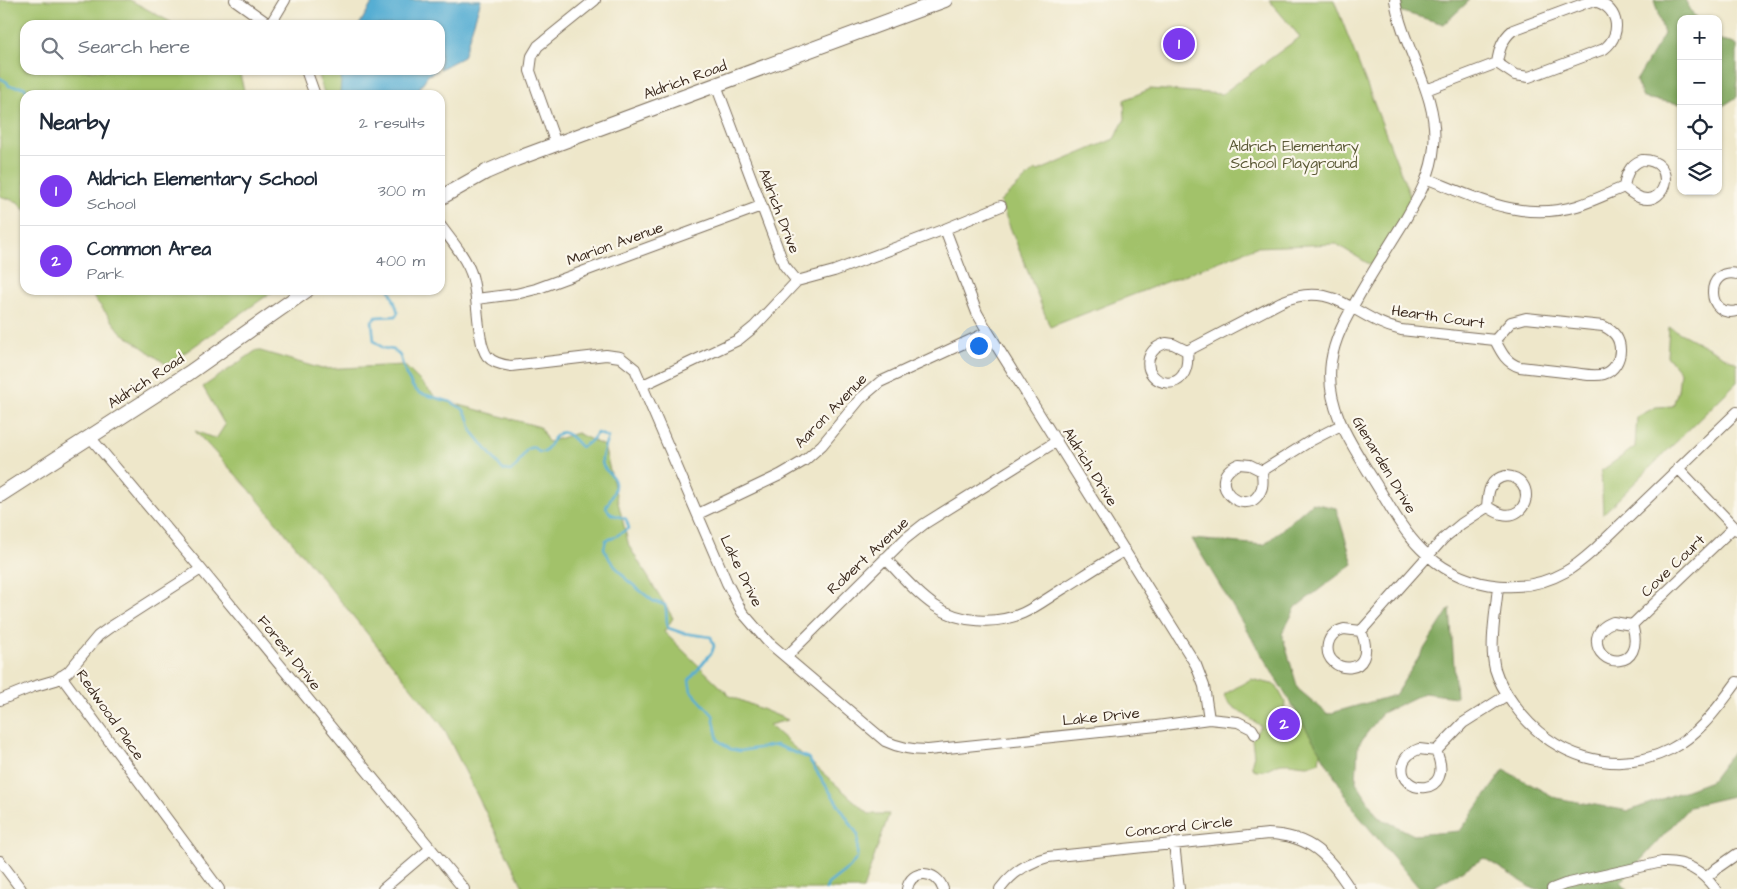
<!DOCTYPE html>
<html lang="en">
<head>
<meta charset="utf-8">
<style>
	:root { --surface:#fff; --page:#f6f6f7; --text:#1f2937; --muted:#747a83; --line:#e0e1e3; --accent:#7c3aed }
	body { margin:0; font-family:"Architects Daughter",sans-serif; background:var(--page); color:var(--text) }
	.controls { position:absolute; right:15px; top:15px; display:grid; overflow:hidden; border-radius:10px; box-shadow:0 1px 4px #0004 }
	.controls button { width:45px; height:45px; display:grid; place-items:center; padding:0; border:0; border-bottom:1px solid var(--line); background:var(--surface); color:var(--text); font:25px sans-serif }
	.you { position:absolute; left:978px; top:345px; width:18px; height:18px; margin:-12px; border:4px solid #fff; border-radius:50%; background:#1a73e8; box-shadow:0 0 0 8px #1a73e833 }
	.badge { display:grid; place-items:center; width:32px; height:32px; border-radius:50%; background:var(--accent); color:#fff; font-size:16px; font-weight:700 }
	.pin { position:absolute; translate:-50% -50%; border:2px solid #fff; box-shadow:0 1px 5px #0006 }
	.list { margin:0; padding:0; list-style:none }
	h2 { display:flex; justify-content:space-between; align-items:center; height:65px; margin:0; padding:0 20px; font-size:21px }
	h2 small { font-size:16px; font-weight:400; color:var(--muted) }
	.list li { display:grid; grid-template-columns:32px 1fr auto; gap:15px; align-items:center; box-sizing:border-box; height:70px; padding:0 20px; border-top:1px solid var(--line) }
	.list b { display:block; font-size:19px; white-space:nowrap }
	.list p { margin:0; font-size:16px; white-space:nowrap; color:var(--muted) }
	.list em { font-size:16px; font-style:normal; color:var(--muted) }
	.icon { flex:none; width:28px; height:28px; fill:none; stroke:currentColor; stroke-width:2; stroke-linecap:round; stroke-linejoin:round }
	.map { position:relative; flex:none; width:1737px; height:889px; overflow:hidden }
	.search { position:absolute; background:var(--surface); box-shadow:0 1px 4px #0004; left:20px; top:20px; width:425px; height:55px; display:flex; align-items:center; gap:12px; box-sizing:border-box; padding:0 18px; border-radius:15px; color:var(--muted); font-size:19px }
	.panel { position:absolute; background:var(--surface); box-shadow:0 1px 4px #0004; left:20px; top:90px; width:425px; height:205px; border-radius:15px }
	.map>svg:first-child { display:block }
</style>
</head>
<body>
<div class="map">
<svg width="1737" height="889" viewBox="0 0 1737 889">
	<rect width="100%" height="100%" fill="#fbf7ec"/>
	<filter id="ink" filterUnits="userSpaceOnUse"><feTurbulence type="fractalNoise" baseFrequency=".02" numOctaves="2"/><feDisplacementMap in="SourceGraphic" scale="10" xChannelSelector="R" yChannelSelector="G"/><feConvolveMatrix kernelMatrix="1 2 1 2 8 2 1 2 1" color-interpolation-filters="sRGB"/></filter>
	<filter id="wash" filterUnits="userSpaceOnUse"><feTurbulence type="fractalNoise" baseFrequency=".0096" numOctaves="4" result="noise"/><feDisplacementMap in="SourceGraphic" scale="20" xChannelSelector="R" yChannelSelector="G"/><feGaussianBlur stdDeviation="1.12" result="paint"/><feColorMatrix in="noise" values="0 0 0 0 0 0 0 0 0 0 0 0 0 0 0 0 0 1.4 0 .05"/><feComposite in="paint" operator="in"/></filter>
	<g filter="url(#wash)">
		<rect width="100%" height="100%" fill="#eee7ca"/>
		<path fill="#a2c26b" stroke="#6e7644" d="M0,0H130L176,25H25V70H239L245,95H25V211L18,202L0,196Z
			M1269,0H1334L1413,204L1374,267L1336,244L1256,247L1050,327L1000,202L1035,170L1038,171L1114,139L1125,119L1124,100L1150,89L1222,94L1300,37Z
			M316,70H352L340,93L341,95H325Z
			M88,290H275L167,365L121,332Z
			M1669,327L1737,363V382L1603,514L1601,471L1635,447L1637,417L1656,407L1673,406L1678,390L1680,372L1667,356Z
			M257,350L322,369L404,365L438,399L540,427L548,442L577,433L604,446L629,546L673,618L664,632L730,696L788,720L769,725L869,814H889L863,889H524L442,725L250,490L195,431L216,439L225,425L203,387Z
			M1251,679L1276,685L1285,702L1284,717L1305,714L1321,749L1319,762C1315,763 1311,765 1307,765C1299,765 1291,762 1282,763C1270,765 1264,775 1252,768V762L1254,755L1252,739L1261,726L1232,706L1224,697L1225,694Z"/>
		<path fill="#81a85f" stroke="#5e693e" d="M1395,0H1470L1444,24L1395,10Z
			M1654,0H1685L1696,19H1681V104L1643,98L1636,81L1664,34Z
			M1718,39L1737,45V97L1718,109Z
			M1312,503L1336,508L1353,564L1296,607L1282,634L1298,689L1328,714L1395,695L1450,608L1456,697L1424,693L1382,713L1358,745L1356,782L1378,817L1414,835L1460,831L1504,770L1556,798L1629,811L1711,781L1737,746V795L1690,806L1621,882L1628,889H1534L1484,858L1430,889H1420L1358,815L1192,539L1264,545Z"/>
		<path fill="#56aed3" stroke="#486c78" d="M374,0H481L463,57L440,69V25H359Z
			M342,70H438L428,75L415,95H341L340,93Z"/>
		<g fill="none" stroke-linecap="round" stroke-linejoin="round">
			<path stroke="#56aed3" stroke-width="2.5" d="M0,78L7,82L9,86L24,87L30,95
				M390,290L398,312L396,316L376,317L372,321L374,341L383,348L394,350L400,356L406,375L413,387L419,393L451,402L463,409L469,419L472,431L503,470L511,471L516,467L527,449L533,447L539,452H545C559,430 561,424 581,447L590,442L597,433L608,437C605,448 597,461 606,470C610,474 614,477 615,483C616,493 609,499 606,508L611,514L626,519L629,528L613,538L606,540L604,548L610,560L627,580L653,601L665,605C668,614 665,619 668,628L683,633L711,637L714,646L712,652L689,680L691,691L713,715L718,740L730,749L740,751L776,745L808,758L858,835L857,858L851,866L828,884L826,889"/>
		</g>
	</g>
	<g filter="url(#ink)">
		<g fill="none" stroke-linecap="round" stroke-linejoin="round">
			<defs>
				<path id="street" d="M235,0L270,25
					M1395,0C1403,50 1439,94 1434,146C1432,174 1419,196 1405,220C1390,244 1375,268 1361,292C1348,315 1335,335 1331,362C1325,405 1349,441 1371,476C1387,501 1401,529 1421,549C1458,587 1518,598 1565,572C1576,566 1585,558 1594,550L1737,412
					M1591,1C1617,3 1625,33 1604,49L1529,77L1515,75L1497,63C1499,50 1502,39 1513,30Z
					M270,25L285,0
					M306,70L315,95
					M716,85L784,265L797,281L834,271L945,229L1001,206
					M1426,90L1497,63
					M556,144L530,71L532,56L538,46L595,0
					M1642,160C1677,159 1668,206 1641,198C1635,196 1629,191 1624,187C1626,175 1629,165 1642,160Z
					M1428,179C1478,199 1522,222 1577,206C1593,201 1609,193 1624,187
					M440,225C451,240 465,256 471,273C479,294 476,341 487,356C493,363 502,365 511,366L606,355L620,357L635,369L727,583L742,612L768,642L885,741C900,748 912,750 928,750L1157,726L1209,719L1238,722L1252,729L1255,734
					M945,229L977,313L988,332L1196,665L1204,686L1209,719
					M1737,274C1704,267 1706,319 1737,311
					M476,299L516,294L536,289L761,206
					M1526,318L1603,326C1614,331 1620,338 1620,350C1620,360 1614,371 1604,374C1595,377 1583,374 1573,373C1555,371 1537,369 1520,367C1506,363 1501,352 1495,340L1511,322Z
					M1166,343L1173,344L1187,351C1192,398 1142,386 1149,358C1152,349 1158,346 1166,343Z
					M1187,351L1281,302C1334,278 1354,319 1401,330L1495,340
					M643,385L738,340L754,327L797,281
					M90,437L201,569L464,889
					M1239,464L1250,465L1262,471C1262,477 1264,485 1261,490C1247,523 1200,480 1239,464Z
					M1678,468L1737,530
					M1262,471L1312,440L1341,425
					M1506,476C1537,478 1529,521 1502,514C1497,513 1492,509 1487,507C1488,492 1489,479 1506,476Z
					M698,514L780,475L804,461L822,445L860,399L880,382L988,332
					M885,558C900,574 916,593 935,606C960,623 996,625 1023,613C1038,606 1052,595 1066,587C1085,575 1105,562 1125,550
					M1498,586C1496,611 1489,645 1495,669C1499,683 1507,695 1515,706C1551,756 1614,778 1671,749C1700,734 1718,707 1737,682
					M1613,622L1632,625C1647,672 1594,668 1597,638C1599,629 1605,625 1613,622Z
					M1632,625L1734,527
					M1344,629L1361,631C1381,680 1322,675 1328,644C1330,635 1336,631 1344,629Z
					M1361,631L1443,539L1461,524L1487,507
					M786,657L905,539L924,524L1057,441
					M61,676L219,889
					M0,700L32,687L56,680L68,672L98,636L109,628L201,569
					M1419,749L1436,751C1457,798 1396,796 1403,764C1405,756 1411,752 1419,749Z
					M1436,751L1463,723L1507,695
					M1174,843L1179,889
					M0,861L21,889
					M1706,878L1717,868L1737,854
					M383,889L430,849
					M907,889C911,868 937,870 943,889
					M1000,889C1012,873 1028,862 1048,857L1268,834C1310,835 1329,856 1350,889
					M1552,889L1565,884L1662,862C1685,861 1702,870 1715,889"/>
				<path id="secondary" d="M440,198L486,172L516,159L945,0
					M0,495L189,373L307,290"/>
			</defs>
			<use href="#street" stroke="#7a6c5a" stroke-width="12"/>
			<use href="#secondary" stroke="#7a6c5a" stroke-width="16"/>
			<use href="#street" stroke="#fff" stroke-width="10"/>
			<use href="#secondary" stroke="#fff" stroke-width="14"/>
		</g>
	</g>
	<g text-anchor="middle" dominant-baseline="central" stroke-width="4.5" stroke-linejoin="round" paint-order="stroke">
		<g font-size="15" fill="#3b2a1e" stroke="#fbf7ec">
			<text transform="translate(685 80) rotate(-20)">Aldrich Road</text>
			<text transform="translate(779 211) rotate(69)">Aldrich Drive</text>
			<text transform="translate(615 244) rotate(-20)">Marion Avenue</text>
			<text transform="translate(1438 317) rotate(8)">Hearth Court</text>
			<text transform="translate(146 381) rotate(-33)">Aldrich Road</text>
			<text transform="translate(831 411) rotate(-46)">Aaron Avenue</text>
			<text transform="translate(1384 465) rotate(59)">Glenarden Drive</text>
			<text transform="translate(1090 467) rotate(58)">Aldrich Drive</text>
			<text transform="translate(868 556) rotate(-43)">Robert Avenue</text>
			<text transform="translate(1673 566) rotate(-44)">Cove Court</text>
			<text transform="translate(741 571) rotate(64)">Lake Drive</text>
			<text transform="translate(289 653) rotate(51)">Forest Drive</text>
			<text transform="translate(110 715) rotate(55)">Redwood Place</text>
			<text transform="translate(1101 717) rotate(-6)">Lake Drive</text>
			<text transform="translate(1179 827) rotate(-6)">Concord Circle</text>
		</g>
		<g font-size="15" fill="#5a5835" stroke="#fbf7ec">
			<text x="1294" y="146">Aldrich Elementary<tspan x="1294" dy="17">School Playground</tspan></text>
		</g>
	</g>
</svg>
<div class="controls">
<button>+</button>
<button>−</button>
<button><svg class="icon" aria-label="locate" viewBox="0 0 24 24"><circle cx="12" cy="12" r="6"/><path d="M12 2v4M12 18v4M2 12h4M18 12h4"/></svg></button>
<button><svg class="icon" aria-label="layers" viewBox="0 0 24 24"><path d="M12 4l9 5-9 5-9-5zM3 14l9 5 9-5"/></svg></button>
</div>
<div class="you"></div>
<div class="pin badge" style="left:1179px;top:44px">1</div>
<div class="pin badge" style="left:1284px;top:724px">2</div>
<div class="search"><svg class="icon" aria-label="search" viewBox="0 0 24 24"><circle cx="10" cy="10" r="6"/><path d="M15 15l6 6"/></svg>Search here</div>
<section class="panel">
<h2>Nearby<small>2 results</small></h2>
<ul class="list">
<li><span class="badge">1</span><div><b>Aldrich Elementary School</b><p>School</p></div><em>300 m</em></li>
<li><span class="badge">2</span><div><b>Common Area</b><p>Park</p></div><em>400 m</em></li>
</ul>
</section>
</div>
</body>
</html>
